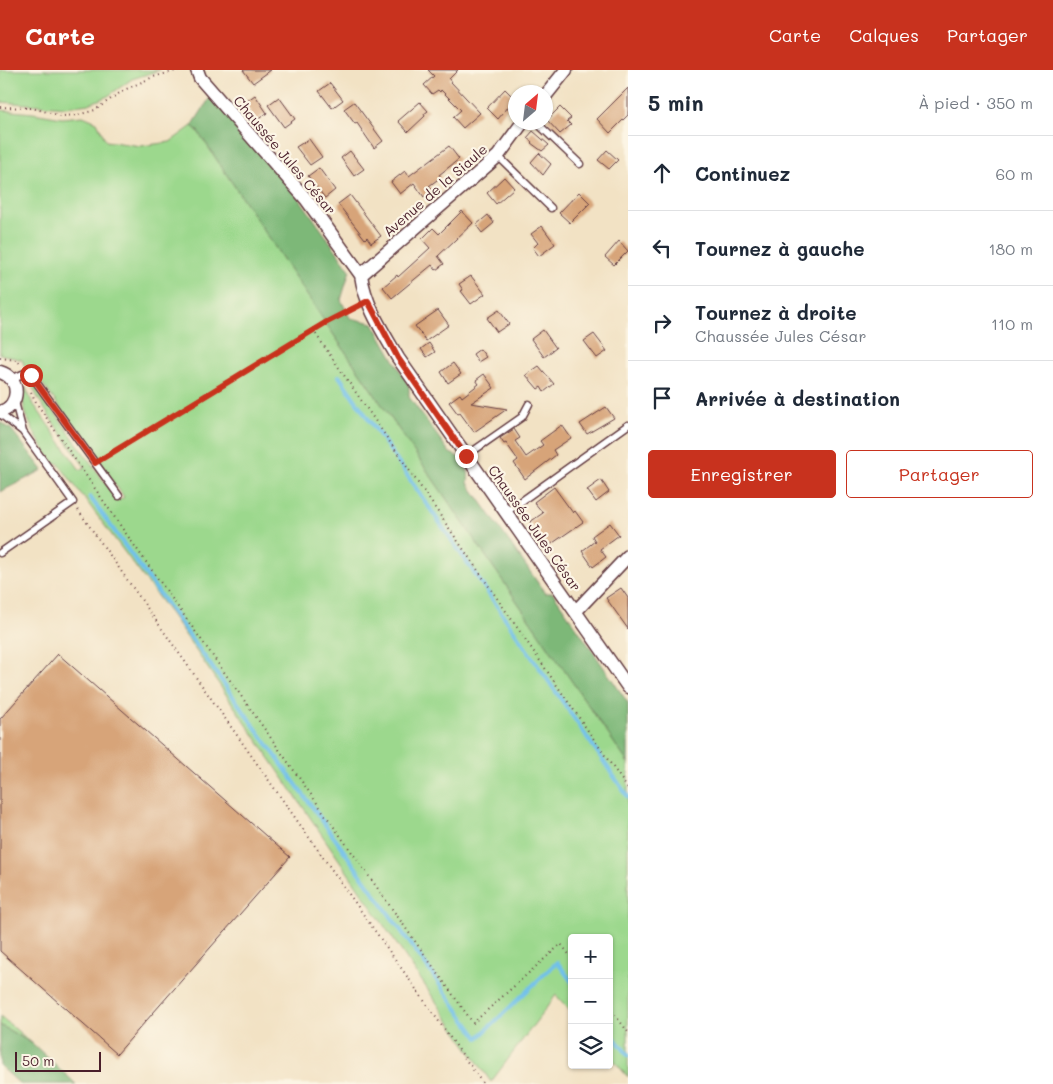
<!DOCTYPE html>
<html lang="fr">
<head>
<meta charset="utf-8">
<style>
	:root { --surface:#fff; --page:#f6f6f7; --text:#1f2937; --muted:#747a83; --line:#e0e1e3; --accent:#c8321e }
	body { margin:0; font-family:Mali,sans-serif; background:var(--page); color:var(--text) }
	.controls { position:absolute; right:15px; bottom:15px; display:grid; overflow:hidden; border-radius:5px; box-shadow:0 1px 4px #0004 }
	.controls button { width:45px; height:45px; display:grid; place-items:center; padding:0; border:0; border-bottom:1px solid var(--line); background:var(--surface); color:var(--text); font:25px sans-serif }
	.compass { position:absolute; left:508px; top:15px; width:45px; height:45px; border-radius:50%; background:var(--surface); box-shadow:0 1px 4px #0004; rotate:28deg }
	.scale { position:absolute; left:15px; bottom:12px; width:86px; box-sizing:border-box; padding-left:5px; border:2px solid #4a1f2b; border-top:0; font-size:14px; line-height:18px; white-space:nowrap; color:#4a1f2b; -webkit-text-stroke:4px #fcf5e5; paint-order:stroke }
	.stop { position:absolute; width:15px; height:15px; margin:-11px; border:4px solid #c8321e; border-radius:50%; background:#fff }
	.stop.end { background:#c8321e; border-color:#fff; box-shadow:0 1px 5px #0008 }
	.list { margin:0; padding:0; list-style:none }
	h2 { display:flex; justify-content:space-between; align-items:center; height:65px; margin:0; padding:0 20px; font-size:21px }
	h2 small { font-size:16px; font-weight:400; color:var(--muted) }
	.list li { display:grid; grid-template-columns:32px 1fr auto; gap:15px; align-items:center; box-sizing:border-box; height:75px; padding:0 20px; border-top:1px solid var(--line) }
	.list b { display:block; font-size:19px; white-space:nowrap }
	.list p { margin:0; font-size:16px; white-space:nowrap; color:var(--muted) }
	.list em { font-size:16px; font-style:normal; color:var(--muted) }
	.actions { display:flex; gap:10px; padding:15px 20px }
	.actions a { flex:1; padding:11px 0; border:1px solid var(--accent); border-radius:5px; text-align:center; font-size:18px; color:var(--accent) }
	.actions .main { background:var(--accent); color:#fff }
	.icon { flex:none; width:28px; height:28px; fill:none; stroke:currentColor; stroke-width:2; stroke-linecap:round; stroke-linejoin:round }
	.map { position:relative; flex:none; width:628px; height:1014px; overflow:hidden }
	header { display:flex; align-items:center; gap:30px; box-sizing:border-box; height:70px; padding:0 25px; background:var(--accent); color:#fff }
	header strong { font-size:24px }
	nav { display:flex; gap:28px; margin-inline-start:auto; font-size:18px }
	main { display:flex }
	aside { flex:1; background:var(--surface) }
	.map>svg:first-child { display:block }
</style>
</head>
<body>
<header>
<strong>Carte</strong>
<nav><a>Carte</a><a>Calques</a><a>Partager</a></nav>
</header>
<main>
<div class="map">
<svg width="628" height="1014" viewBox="0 0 628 1014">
	<rect width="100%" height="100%" fill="#fcf5e5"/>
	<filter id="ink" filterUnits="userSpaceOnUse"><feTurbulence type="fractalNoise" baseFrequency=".02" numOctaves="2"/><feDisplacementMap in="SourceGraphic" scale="10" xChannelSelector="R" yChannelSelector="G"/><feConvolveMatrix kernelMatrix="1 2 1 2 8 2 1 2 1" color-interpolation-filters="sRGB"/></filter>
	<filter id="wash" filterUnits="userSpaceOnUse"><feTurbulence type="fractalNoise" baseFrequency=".0096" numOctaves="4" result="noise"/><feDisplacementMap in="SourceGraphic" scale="20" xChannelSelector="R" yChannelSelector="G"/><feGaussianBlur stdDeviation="1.12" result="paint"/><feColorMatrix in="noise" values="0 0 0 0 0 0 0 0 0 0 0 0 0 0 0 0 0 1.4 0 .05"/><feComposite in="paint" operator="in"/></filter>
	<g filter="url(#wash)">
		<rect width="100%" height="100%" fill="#f2e2c4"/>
		<path fill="#9cd88d" stroke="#737c5c" d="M0,0H160L132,9L108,26L89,34L66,37L0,32Z
			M0,40L33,43L62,48L83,46L97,52L106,71L141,76L170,72L192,56L197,60L325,252L628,693V1007L609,985V868H572V943L556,925L491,1012L173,547L58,393L54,395C39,370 22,349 22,319L26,318L32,332L80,400L85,397L53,352L39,330L30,312L31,309L118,431L124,427L32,299L25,297L22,290L0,284Z
			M0,946L33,974L0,955Z"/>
		<path fill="#7db878" stroke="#646c52" d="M211,26L299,128L350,200L341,230L350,248L373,253L409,316V327L450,383C465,389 470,397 468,413L545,523H553L628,633V693L325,252L197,60L192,56Z
			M0,352L11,359L43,400L0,422Z
			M0,955L33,974L76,1014H20L0,996Z"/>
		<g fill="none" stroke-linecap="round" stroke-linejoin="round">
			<path stroke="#6fc0eb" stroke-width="4" d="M339,306L628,727
				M90,427L478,968L557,892L572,912
				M609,961L628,985"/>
		</g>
		<g id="blocks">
			<path fill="#d7a479" d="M243,0H271L253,13Z
				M428,0H458L449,9L451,12L480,43L463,58L453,47L461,40L441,20L440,22L438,20L432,24L424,15L434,6Z
				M330,13L343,30L332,38L319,21Z
				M628,18V45L610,63L597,49Z
				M505,19L515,29L498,49L487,38Z
				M255,25L267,43L257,50L244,33Z
				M279,27L295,49L284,57L268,35Z
				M354,32L383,71L374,78L357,53L355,54L344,39Z
				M420,32L428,41L424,44L425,46L408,62L398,51Z
				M560,37L571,48L567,51L571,55L560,64L547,50Z
				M533,61L549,75L542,81L531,73L532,72L527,68Z
				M309,69L322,87L310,95L296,77Z
				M449,76L459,89L439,105L441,107L429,116L433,121L424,127L414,113L400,124L391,112L405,101L409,106Z
				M607,80L618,90L609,99L598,90Z
				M350,81L364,99L354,106L341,88Z
				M539,83L551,94L543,105L531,92Z
				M319,98L335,120L325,128L308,106Z
				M504,107L514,118L496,134L487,123Z
				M579,122L590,133L570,153L559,143Z
				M350,125L381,166L371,173L367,167L365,169L338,134Z
				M462,141L473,153L438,186L444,194L436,200L432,195L392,228L383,217L397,205L398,207L430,178L422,169L433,158L439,164Z
				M488,145L494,153L482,163L476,155Z
				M542,156L555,174L539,186L533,178L538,173L531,164Z
				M619,171L628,181L614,195L605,187Z
				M471,206L485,224L471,234L461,221L463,220L459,214Z
				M438,240L449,255L426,271L415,256Z
				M499,240L509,254L497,262L487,248Z
				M543,260L556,278L544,287L531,269Z
				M594,264L607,281L597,288L584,271Z
				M429,273L435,282L427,287L421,279Z
				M480,279L486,287L478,292L473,284Z
				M453,293L461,304L448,313L441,302Z
				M539,296L554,314L544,322L541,317L538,319L526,305Z
				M484,304L494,318L471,333L507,339L474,362L460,343L458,344L449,332L460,324L462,327L479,314L476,310Z
				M606,337L614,348L587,364L580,354Z
				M562,355L571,368L553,380L556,385L525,409L514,393L518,390L506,373L504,374L500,368L514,359L520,368L515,371L526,387L543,375L540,371Z
				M601,410L609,422L596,432L587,420Z
				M554,417L573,443L575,441L583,452L547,477L530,452L543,443L534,432Z
				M610,453L619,465L600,479L606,487L593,497L582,481L595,471L592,466Z
				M621,518L628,528V559L606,528Z
				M58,584L290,787L117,984L0,881V649Z"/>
		</g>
	</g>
	<g filter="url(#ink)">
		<use href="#blocks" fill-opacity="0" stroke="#633c42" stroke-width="1"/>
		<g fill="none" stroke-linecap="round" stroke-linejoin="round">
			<defs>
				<path id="lane" d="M536,52L580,94
					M498,86L551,138
					M11,309L25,303L31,305L119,426
					M0,344L22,361
					M466,386L522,347L529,334
					M505,443L628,355
					M0,483L73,432L23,362L15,332"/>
				<path id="street" d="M197,0L200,8L306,129L361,205C365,235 383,262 398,288L628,617
					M546,25L566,0
					M361,205L498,86L523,52
					M0,302C21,308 21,336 0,342
					M576,541L628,486"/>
			</defs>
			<use href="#lane" stroke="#633c42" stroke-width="9"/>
			<use href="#street" stroke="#633c42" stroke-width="15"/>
			<path stroke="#633c42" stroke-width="2" stroke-dasharray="1 4" stroke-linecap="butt" d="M0,37L32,38L62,46L78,45L95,40L124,20L153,7L179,0
				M313,260L628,719
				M0,288L17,290L22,296
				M31,322L37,334L122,458L473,953L561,874L572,888
				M103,388L325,253L356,236
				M78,440L483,1014
				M609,937L628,962"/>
			<use href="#lane" stroke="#fff" stroke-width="6"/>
			<use href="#street" stroke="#fff" stroke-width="12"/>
		</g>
	</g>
	<g fill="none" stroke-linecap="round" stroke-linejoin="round" filter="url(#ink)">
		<path stroke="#c8321e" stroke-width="6" d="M31,305L95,393L325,253L368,231L398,288L466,386"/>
	</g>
	<g text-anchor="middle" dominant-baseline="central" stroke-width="4.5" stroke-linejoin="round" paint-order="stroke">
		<g font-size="14" fill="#4a1f2b" stroke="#fcf5e5">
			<text transform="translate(285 85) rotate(50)">Chaussée Jules César</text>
			<text transform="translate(435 120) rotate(-41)">Avenue de la Siaule</text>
			<text transform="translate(535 458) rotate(55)">Chaussée Jules César</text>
		</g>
	</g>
</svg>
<div class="controls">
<button>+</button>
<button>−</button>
<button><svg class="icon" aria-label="layers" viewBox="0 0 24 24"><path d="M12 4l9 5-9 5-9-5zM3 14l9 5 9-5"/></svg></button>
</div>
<svg class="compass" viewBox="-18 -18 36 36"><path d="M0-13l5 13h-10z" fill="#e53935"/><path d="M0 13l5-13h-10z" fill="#747a83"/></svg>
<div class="scale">50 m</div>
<div class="stop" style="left:31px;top:305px"></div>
<div class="stop end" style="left:466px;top:386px"></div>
</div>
<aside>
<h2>5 min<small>À pied · 350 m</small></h2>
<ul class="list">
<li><svg class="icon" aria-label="ahead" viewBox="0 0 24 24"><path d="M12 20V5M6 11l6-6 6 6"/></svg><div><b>Continuez</b></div><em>60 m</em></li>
<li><svg class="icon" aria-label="left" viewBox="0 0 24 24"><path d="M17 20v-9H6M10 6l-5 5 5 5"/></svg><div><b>Tournez à gauche</b></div><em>180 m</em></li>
<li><svg class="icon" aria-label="right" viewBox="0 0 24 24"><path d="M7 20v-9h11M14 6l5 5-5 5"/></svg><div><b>Tournez à droite</b><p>Chaussée Jules César</p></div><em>110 m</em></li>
<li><svg class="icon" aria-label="arrive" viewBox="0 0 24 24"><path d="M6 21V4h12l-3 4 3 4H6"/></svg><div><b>Arrivée à destination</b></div></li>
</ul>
<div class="actions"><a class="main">Enregistrer</a><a>Partager</a></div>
</aside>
</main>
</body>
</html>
